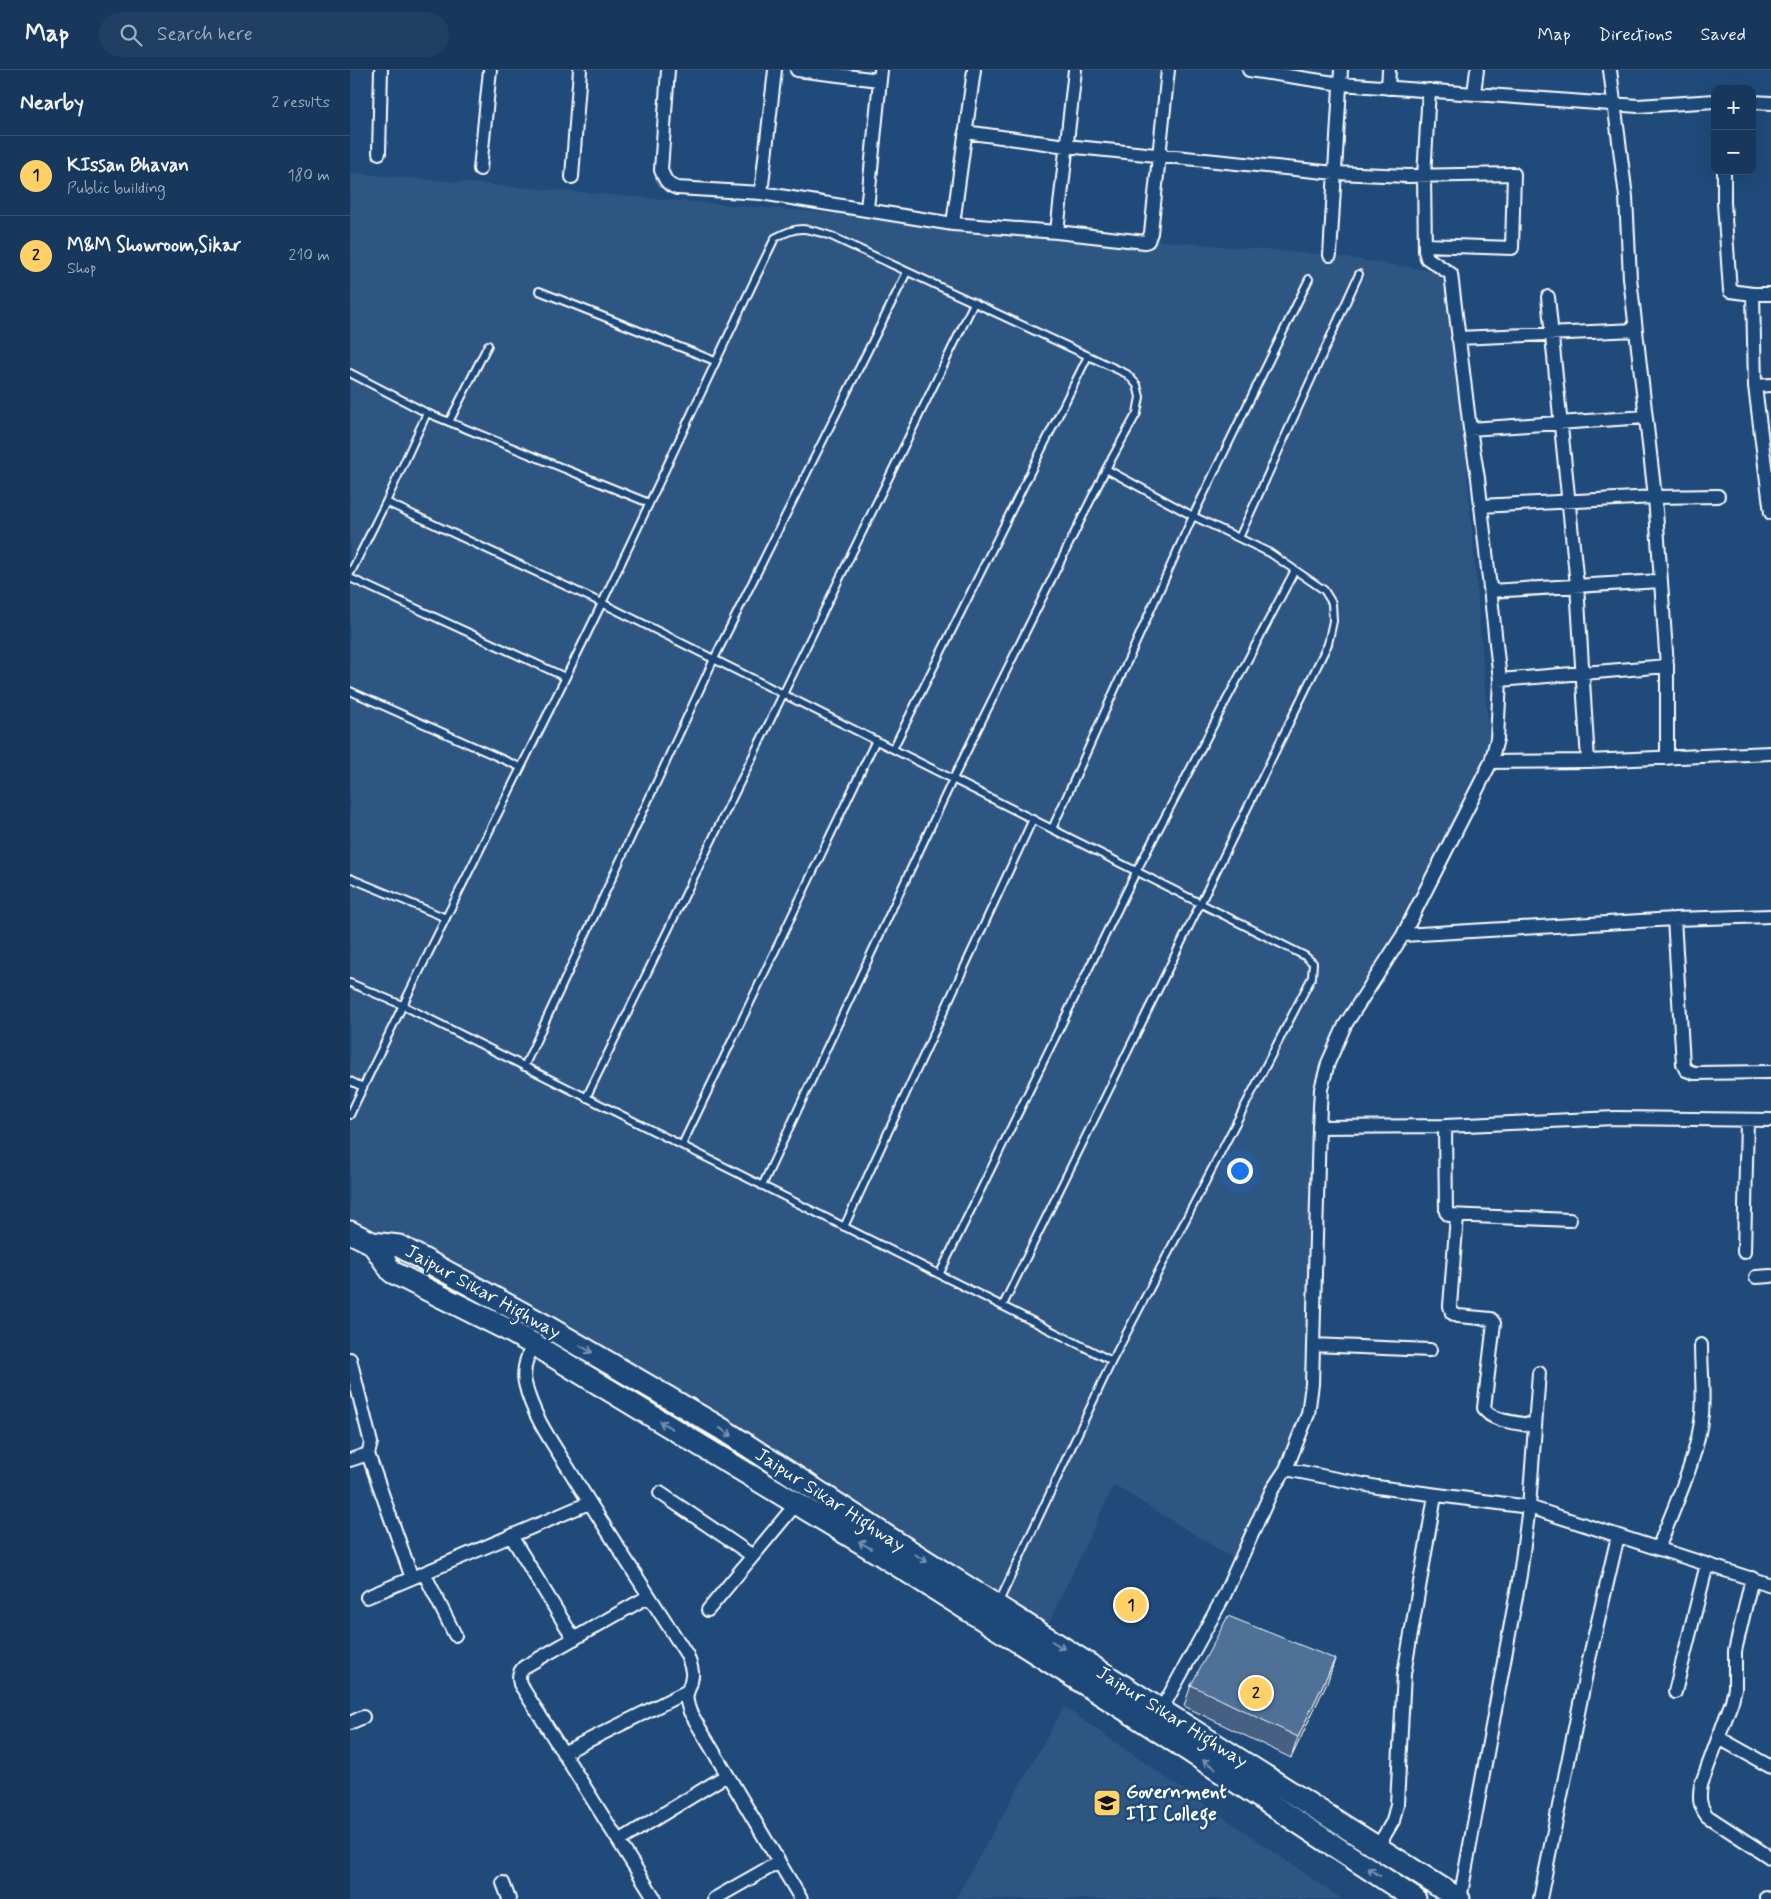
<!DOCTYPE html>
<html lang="en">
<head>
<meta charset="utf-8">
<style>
	:root { --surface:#17385c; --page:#203f62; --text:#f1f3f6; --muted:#9eacbb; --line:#365272; --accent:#ffd166 }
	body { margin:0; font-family:Mynerve,sans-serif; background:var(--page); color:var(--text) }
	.controls { position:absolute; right:15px; top:15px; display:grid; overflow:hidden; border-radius:10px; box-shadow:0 5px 20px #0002 }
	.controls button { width:45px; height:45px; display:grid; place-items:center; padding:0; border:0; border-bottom:1px solid var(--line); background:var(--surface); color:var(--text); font:25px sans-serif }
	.you { position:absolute; left:889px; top:1100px; width:18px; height:18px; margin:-12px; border:4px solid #fff; border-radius:50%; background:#1a73e8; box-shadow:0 0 0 8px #1a73e833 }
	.badge { display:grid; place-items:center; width:32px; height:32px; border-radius:50%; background:var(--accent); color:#111; font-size:16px; font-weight:700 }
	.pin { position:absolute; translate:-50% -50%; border:2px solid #fff; box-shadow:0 1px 5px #0006 }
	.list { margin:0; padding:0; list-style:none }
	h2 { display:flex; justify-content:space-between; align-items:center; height:65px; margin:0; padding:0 20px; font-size:21px }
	h2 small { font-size:16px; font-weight:400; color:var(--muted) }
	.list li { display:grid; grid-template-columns:32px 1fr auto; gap:15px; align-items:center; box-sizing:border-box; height:80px; padding:0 20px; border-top:1px solid var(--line) }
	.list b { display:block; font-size:19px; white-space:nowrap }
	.list p { margin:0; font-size:16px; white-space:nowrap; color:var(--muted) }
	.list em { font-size:16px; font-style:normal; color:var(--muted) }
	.icon { flex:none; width:28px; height:28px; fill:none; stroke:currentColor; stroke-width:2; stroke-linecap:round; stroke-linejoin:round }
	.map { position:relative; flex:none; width:1421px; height:1829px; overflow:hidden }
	header { display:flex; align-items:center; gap:30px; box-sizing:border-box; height:70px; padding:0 25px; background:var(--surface); border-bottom:1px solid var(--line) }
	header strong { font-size:24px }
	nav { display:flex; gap:28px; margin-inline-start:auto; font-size:18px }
	.search { width:350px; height:45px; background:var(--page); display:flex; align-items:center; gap:12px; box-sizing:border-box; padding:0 18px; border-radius:28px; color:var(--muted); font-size:19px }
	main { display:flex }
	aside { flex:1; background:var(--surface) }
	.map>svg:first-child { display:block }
</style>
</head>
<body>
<header>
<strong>Map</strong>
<div class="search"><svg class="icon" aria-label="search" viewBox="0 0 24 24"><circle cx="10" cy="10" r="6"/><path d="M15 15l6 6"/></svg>Search here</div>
<nav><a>Map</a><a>Directions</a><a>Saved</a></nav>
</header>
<main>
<aside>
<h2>Nearby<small>2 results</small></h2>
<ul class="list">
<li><span class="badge">1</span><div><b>KIssan Bhavan</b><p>Public building</p></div><em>180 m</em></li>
<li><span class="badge">2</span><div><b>M&amp;M Showroom,Sikar</b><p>Shop</p></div><em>210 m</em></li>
</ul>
</aside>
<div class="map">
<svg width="1421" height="1829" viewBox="0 0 1421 1829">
	<rect width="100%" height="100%" fill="#1f4a7a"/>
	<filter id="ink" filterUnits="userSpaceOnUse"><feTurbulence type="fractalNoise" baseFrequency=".02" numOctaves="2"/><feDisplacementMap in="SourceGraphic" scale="10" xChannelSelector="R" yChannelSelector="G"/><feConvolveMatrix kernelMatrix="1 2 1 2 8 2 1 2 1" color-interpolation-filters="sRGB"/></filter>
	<g filter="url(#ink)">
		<path fill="#2e5683" d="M0,103L980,185L1101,204L1141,692L978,993L958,1344L889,1492L764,1415L693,1565L0,1167V1045L13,1017L0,1009Z
			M714,1637L992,1829H605Z"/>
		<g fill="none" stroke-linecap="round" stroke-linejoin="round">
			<defs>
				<path id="lane" d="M189,221L365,291
					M0,303L77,343L299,433
					M99,352L138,275
					M36,432L252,533L955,886L963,893L962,907L762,1291L648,1534
					M889,468L1009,204
					M0,504L36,432L77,343
					M0,508L215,607
					M0,621L170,697
					M543,679L738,286
					M702,759L843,446L959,209
					M0,808L96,848
					M0,913L52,935L762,1291
					M174,997L364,589L557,202
					M0,1011L13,1017
					M236,1028L624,233
					M0,1045C81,873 170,703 253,531C311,410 366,289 425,168C449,155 456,158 481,166L777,304L787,315L790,327L787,343L756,399L603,709L412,1116
					M332,1075L526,670
					M494,1157L683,749
					M590,1203L786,802L945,500
					M653,1235L978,574L983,551L982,533L974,520L920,483L843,446L756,399"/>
				<path id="street" d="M318,0L311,100C315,110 317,115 327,118L411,123L603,154L707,162L795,172L798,171L801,163L818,0
					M447,0L529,10
					M899,0L991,14L1288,36L1365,31
					M1038,18L1039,0
					M1124,23L1127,0
					M1402,32L1421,33
					M615,62L716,76L985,103L1058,106L1164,104L1162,178L1075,175
					M29,83L31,0
					M130,99L140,0
					M1374,101V133L1380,221L1403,224L1405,316L1421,443
					M222,107L230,0
					M411,123L425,0
					M517,139L531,0
					M603,154L624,0
					M707,162L725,0
					M980,185L991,0
					M1403,224H1421
					M1198,227L1227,515L1238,691
					M1108,268L1286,260
					M1405,316L1421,315
					M1120,359L1296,347
					M1131,436L1305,427L1368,426
					M1140,521L1311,511
					M1317,596V688
					M1150,610L1317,596L1305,427L1280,208L1276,127L1260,0
					M1141,692L1238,691L1421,683
					M1324,849L1333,994L1336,1000L1344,1003L1421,1002
					M1053,865L1324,849L1421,846
					M1095,1056L1096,1142L1099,1145L1220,1150
					M969,1057L1095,1056L1265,1048L1421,1050
					M1107,1146L1100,1236L1102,1243L1108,1246L1141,1249L1144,1253L1134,1338C1140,1352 1171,1353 1185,1356
					M1394,1182L1397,1050
					M1406,1207L1421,1206
					M186,1270C178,1282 172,1299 175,1313C182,1345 203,1374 220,1401C258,1463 298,1524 337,1585C339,1591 343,1599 342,1606C340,1624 332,1620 340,1642L451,1829
					M963,1275L1080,1280
					M0,1289L21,1373L18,1384L0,1390
					M18,1384L62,1508
					M936,1399L1027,1417L1179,1437L1421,1515
					M310,1423L403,1486
					M161,1466L224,1569
					M1308,1479C1324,1436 1347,1391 1352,1344C1354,1322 1351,1298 1351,1275
					M74,1503L105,1565
					M1402,1508L1385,1581V1618L1382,1631L1351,1715C1349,1728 1349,1735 1357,1746L1421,1788
					M299,1526L174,1597C169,1602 168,1606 170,1614L305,1829
					M17,1527L239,1433
					M358,1540L446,1434
					M1325,1622L1357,1494
					M809,1644L874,1526L922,1420L936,1399L958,1344L962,1314L969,1057L971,1019L978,993L995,955L1053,865L1141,692L1147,669L1150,610L1128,408L1120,359L1101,204L1077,188L1075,181L1074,106L1079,20
					M0,1653L13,1647
					M1369,1668L1421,1697
					M213,1683L336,1622
					M269,1771L377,1705
					M1028,1776L1043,1751L1047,1734L1054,1604L1085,1426
					M153,1813L159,1829
					M364,1829L429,1792
					M1110,1829L1170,1505L1179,1437L1189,1303
					M1190,1829L1238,1594L1268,1466
					M1416,1829V1827"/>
				<path id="primary" d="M0,1162L22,1173L49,1176L196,1256L372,1359L538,1467L1109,1829
					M22,1173L42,1202L156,1259L183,1274L525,1481L801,1656L1065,1829"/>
			</defs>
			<use href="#lane" stroke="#fff" stroke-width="10"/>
			<use href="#street" stroke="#fff" stroke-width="16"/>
			<use href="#primary" stroke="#fff" stroke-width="25"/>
			<use href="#lane" stroke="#1f4a7a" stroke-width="6"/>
			<use href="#street" stroke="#1f4a7a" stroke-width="12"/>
			<use href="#primary" stroke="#1f4a7a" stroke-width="21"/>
		</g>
		<path fill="#456182" stroke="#fff" d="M985,1589L978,1610L941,1688L834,1636L841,1615Z"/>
		<path fill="#384f6a" stroke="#fff" d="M985,1589L978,1610L941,1688L948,1667Z"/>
		<path fill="#507197" stroke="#fff" d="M878,1546L985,1589L948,1667L841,1615Z"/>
		<defs><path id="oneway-shaft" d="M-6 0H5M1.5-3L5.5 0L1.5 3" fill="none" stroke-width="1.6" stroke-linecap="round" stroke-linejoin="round" transform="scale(1.25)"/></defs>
		<g stroke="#7992af">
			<use href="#oneway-shaft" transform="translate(236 1279) rotate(30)"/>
			<use href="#oneway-shaft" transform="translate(316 1355) rotate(-149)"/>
			<use href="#oneway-shaft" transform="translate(376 1362) rotate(33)"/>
			<use href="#oneway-shaft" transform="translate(515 1475) rotate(-149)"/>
			<use href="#oneway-shaft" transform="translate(571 1488) rotate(32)"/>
			<use href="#oneway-shaft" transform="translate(708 1575) rotate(32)"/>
			<use href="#oneway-shaft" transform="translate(859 1694) rotate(-147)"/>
			<use href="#oneway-shaft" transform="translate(1024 1802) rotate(-147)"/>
		</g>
	</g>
	<defs>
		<symbol id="university-square" viewBox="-11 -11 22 22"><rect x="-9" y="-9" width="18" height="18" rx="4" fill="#ffd166" stroke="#1f4a7a"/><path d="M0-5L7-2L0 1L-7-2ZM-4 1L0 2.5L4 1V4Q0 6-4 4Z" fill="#111"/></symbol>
	</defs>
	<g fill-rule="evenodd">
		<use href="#university-square" x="741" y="1717" width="32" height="32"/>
	</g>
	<g text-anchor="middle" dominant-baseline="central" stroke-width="5" stroke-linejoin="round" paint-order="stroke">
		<g font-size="19" fill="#fff" stroke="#1f4a7a">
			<text transform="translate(133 1222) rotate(29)">Jaipur Sikar Highway</text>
			<text transform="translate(480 1430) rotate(33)">Jaipur Sikar Highway</text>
			<text transform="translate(822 1647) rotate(32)">Jaipur Sikar Highway</text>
		</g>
		<g font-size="19" font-weight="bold" fill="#fff" stroke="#1f4a7a" text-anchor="start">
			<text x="776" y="1722">Government<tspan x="776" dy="22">ITI College</tspan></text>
		</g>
	</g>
</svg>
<div class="controls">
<button>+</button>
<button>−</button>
</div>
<div class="you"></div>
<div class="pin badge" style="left:781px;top:1535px">1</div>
<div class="pin badge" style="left:906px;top:1623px">2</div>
</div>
</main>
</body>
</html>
